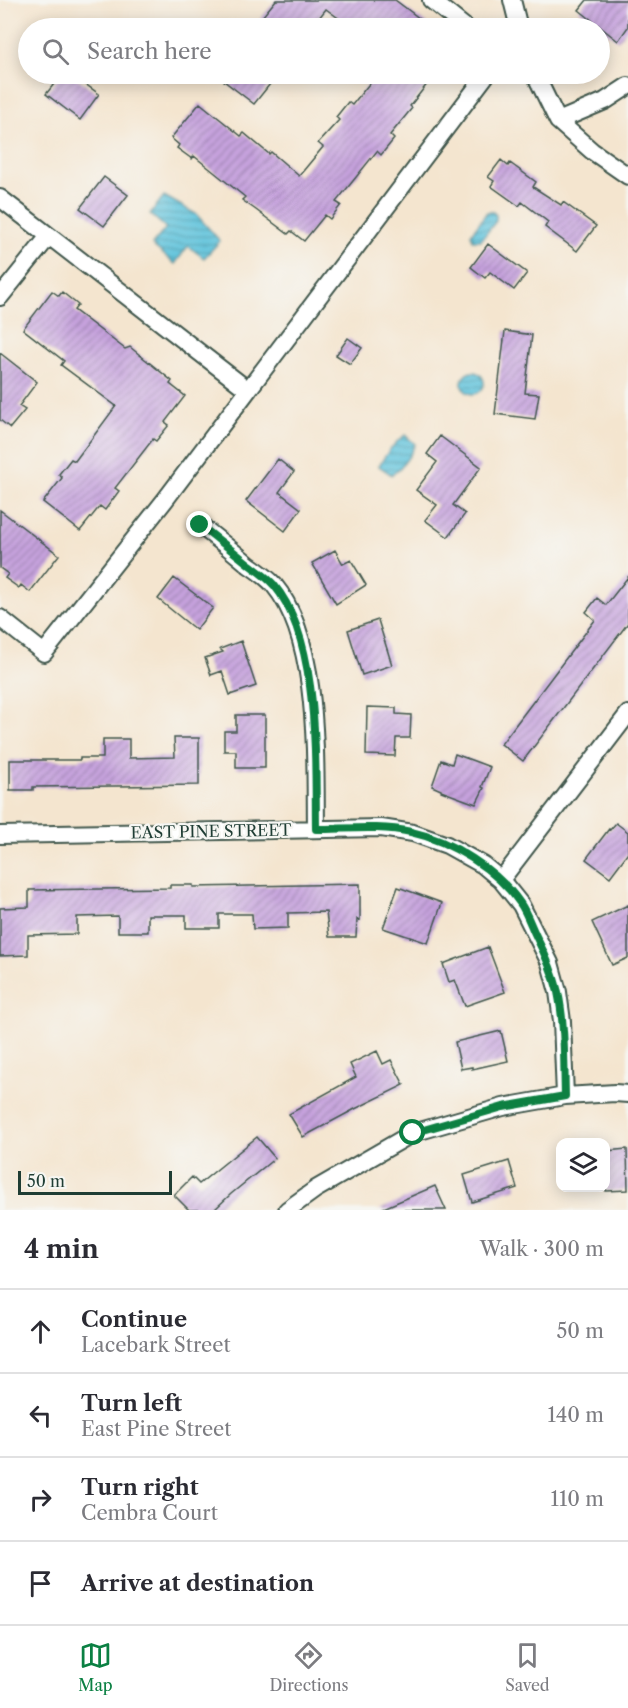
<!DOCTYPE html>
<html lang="en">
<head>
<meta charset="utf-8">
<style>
	:root { --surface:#fff; --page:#f2f2f3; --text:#2b2b33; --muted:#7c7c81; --line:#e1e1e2; --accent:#0b8043 }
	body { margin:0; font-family:"Libre Caslon Text",serif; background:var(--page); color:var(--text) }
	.controls { position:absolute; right:18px; bottom:18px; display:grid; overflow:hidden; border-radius:12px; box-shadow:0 3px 15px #0003 }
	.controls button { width:54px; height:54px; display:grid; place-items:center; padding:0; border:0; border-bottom:2px solid var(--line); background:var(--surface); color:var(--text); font:30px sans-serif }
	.scale { position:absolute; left:18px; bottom:15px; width:154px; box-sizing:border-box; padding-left:6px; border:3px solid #1f3d34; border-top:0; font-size:16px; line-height:21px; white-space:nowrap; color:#1f3d34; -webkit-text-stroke:4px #f6f6f2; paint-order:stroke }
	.stop { position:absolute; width:18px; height:18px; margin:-14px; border:4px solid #0b8043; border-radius:50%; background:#fff }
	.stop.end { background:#0b8043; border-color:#fff; box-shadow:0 2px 6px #0008 }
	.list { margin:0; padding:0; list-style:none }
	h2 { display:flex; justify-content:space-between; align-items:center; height:78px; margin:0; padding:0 24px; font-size:26px }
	h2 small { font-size:20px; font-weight:400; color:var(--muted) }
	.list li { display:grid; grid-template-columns:39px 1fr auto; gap:18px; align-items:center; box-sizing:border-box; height:84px; padding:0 24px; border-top:2px solid var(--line) }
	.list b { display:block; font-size:22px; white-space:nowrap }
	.list p { margin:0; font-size:20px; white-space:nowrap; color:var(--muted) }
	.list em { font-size:20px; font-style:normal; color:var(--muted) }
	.icon { flex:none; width:33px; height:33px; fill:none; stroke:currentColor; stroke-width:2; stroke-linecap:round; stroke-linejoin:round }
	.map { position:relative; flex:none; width:628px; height:1210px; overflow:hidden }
	.search { position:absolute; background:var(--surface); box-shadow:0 3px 15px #0003; left:18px; right:18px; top:18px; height:66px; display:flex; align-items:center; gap:15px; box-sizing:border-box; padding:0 21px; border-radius:33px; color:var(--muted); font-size:22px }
	.sheet { height:414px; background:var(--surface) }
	nav { display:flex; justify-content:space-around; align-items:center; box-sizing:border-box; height:84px; border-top:2px solid var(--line); background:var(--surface); font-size:16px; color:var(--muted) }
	nav a { display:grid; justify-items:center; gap:3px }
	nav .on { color:var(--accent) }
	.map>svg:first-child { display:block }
</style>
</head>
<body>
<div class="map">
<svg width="628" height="1210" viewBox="0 0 628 1210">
	<defs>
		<pattern id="water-rules" width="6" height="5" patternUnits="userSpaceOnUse" patternTransform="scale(1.5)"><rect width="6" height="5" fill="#5ec3dc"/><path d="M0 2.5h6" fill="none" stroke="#4da0b3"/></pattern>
		<pattern id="building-hatch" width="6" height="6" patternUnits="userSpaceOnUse" patternTransform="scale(1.5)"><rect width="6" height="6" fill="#c6a2dd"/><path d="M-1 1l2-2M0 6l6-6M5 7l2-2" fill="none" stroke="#a085b4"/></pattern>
	</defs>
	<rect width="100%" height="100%" fill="#f6f6f2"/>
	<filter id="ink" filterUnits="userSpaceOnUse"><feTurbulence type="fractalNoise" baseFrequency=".0167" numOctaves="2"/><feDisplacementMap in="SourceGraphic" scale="12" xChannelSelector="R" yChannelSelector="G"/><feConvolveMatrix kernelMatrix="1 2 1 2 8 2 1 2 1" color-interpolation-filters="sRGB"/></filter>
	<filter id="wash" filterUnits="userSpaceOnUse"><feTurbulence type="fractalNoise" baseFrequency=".008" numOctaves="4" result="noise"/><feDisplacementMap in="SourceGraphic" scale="24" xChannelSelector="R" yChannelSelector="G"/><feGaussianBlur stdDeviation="1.35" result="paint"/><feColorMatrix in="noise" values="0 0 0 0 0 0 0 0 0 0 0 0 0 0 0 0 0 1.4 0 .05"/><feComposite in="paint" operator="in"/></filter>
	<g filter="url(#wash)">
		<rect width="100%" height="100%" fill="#f4e5cf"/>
		<path fill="url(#water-rules)" stroke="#3e8088" stroke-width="1.5" d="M164,196L196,214L220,241L204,258L188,246L175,264L152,245L166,228L150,214Z
			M487,212H493L496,215V221L481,240H473L471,234Z
			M462 383a11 11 0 1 1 22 0a11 11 0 1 1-22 0Z
			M405,435L415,444C410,457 403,466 392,475L379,466C386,453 393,444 405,435Z"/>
		<g id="blocks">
			<path fill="url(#building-hatch)" d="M276,0H395L432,28H352L326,9L311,28H253Z
				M587,0H628V27L618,41L579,10Z
				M62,74H71L99,94L80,120L46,94Z
				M215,74H278L254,104Z
				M377,74H435L410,106L412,108L390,135L394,139L381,155L377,151L336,202L341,205L330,219L325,215L304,241L291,231L288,234L256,210L242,200L245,197L194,156L192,159L177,148L179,145L171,138L200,103L241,136L244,133L269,154L271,152L299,176L323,147L318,143L339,120L336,117L348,102L352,105Z
				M501,160L508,166L510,163L536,182L533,187L561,205L563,202L596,226L577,251L545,227L548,222L522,202L519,206L491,186L494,181L488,177Z
				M104,177L128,195L104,226L80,208Z
				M488,244L527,273L514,290L490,272L485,278L471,267Z
				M52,291L59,296L62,292L78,305L74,310L125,349L130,347L172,381L170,384L185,396L165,422L169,425L156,441L153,439L115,488L119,491L105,510L100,506L80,531L43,502L62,478L59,474L71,459L75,461L116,406L61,365L64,361L23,329Z
				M505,331L532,335L525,393L539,394L535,419L495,414Z
				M348,338L362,348L350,364L336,355Z
				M0,353L37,382L19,406L25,410L10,428L0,420Z
				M440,436L481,467L453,505L465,514L448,537L425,520L437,505L416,490L437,462L427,454Z
				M278,459L294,472L279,492L301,509L285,531L246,501Z
				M0,510L59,555L30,592L21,585L19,588L5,578L8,574L0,568Z
				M335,550L343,564L351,560L366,585L336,604L312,563Z
				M628,577V623L523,761L501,744L595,620L586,612L597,598L606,605Z
				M174,578L213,608L196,630L158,599Z
				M378,620L392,665L362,675L348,630Z
				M241,641L256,686L230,695L222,671L211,675L205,658L223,652L220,649Z
				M367,707L396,708V714L411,715L410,738H396L395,756L366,755Z
				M236,715H265V768H236V751H224V731H236Z
				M174,738H199V785L33,787V790H10V760H80V758H103V739H129V758L175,757Z
				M455,754L490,767L482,787L484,788L476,804L441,791V790L432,786L441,760L452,764Z
				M616,823L628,832V853L610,877L586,859L609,829L610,830Z
				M360,884V920L357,919L356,937H329L326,912L288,913V928L253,929L252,914H219V928H186V915H148V932H118V916L77,917V934L28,935V955L0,956V908L29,907V890L170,888V885H193V887Z
				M398,887L442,903L428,943L383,928Z
				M628,905V958L612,965L592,922Z
				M488,947L505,992L465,1006L455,980L449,982L443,964Z
				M501,1031L508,1061L472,1069V1067L461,1069L455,1042Z
				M377,1051L383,1064L391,1060L404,1085L355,1109L303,1137L289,1114L356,1077L350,1064Z
				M257,1137L275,1158L231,1194L214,1210H189L174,1195L192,1177L199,1184Z
				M627,1149L628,1190L606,1191V1151Z
				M509,1161L517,1188L472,1202L464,1175Z
				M435,1186L446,1210H379Z"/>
		</g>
	</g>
	<g filter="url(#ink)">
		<use href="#blocks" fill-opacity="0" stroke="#3f564b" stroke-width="1.5"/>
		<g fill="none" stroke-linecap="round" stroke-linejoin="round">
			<defs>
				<path id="minor" d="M431,0L466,28
					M512,0L519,28
					M535,74L558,121L592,151L628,176
					M558,121L605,101L628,86
					M0,198L248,390
					M0,297L49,236
					M200,525C216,538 233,551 249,565C258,571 267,577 274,585C320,640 315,760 316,829
					M0,618L44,653L165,500L487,74
					M0,835L381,828L413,833L447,845L483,865L501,880L521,905L550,963L558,992L562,1021L565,1096
					M501,880L628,714
					M287,1210L316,1189L413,1133L503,1107L565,1096L615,1093L628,1094"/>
			</defs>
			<use href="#minor" stroke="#3f564b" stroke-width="20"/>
			<use href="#minor" stroke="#fff" stroke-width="16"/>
		</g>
	</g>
	<g fill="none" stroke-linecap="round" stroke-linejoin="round" filter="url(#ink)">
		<path stroke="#0b8043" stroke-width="8" d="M200,525C216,538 233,551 250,565C258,571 267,577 274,585C320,640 315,760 316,829C348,829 380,825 411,832C452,841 497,870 520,903C527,913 531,926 536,936C545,954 553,972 558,992C565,1025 564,1062 565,1096L503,1107L413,1133"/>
	</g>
	<g text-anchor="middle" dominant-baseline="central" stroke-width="4.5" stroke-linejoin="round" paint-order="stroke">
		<g font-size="16" fill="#1f3d34" stroke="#f6f6f2">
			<text transform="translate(211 831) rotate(-1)">EAST PINE STREET</text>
		</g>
	</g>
</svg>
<div class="controls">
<button><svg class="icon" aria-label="layers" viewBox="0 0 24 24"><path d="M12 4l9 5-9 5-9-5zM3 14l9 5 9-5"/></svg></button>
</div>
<div class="scale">50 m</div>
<div class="stop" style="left:413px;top:1133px"></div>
<div class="stop end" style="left:200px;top:525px"></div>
<div class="search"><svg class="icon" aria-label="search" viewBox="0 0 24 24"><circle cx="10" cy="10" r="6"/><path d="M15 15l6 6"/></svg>Search here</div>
</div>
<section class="sheet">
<h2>4 min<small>Walk · 300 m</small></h2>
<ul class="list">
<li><svg class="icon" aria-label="ahead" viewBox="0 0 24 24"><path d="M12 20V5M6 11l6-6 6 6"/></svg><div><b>Continue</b><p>Lacebark Street</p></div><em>50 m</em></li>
<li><svg class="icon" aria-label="left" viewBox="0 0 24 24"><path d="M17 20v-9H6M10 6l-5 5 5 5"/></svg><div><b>Turn left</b><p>East Pine Street</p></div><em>140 m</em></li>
<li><svg class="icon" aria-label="right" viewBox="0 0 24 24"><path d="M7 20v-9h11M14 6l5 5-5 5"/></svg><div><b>Turn right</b><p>Cembra Court</p></div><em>110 m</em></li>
<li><svg class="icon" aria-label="arrive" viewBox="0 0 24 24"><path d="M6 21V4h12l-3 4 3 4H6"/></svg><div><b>Arrive at destination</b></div></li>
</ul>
</section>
<nav>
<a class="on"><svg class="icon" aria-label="map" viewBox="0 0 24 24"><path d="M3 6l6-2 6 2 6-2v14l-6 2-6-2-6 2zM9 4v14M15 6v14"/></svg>Map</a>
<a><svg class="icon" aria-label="directions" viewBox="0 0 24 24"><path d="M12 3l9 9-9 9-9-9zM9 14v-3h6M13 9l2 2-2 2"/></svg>Directions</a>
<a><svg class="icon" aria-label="saved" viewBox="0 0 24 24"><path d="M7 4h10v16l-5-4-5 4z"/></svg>Saved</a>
</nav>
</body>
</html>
